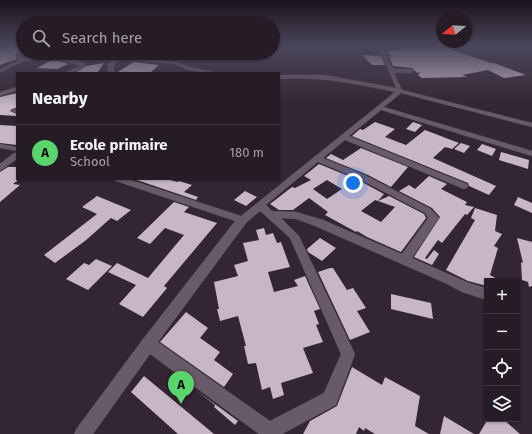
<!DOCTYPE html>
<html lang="en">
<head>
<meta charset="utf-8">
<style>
	:root { --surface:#261c26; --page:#322932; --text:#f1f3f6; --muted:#a4a1a7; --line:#423a43; --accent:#5ad56e }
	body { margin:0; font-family:"Fira Sans",sans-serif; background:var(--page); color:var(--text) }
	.controls { position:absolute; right:12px; bottom:12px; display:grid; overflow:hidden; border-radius:0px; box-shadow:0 1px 3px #0004 }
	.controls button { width:36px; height:36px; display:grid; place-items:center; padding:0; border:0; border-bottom:1px solid var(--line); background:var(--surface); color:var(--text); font:20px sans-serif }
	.compass { position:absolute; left:436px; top:12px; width:36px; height:36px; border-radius:50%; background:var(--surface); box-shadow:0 1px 3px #0004; rotate:252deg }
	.you { position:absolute; left:353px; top:183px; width:14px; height:14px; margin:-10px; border:3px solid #fff; border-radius:50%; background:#1a73e8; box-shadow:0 0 0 6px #1a73e833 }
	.badge { display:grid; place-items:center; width:26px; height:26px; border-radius:50%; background:var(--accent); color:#111; font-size:13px; font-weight:700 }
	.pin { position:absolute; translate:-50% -33px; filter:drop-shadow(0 1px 2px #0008) }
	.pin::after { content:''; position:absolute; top:21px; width:14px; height:12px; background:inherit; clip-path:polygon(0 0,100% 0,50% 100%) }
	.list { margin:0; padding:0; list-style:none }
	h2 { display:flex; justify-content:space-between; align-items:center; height:52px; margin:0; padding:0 16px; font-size:17px }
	h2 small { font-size:13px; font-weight:400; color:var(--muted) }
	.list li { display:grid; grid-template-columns:26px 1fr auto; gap:12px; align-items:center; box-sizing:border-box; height:56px; padding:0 16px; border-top:1px solid var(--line) }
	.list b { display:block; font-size:15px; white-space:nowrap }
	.list p { margin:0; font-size:13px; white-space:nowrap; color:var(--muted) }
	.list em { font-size:13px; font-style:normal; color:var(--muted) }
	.icon { flex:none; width:22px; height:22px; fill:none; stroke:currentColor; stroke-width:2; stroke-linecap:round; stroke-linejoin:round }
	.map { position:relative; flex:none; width:532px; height:434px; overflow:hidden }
	.search { position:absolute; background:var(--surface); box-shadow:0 1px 3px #0004; left:16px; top:16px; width:264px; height:44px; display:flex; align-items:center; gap:10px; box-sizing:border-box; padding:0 14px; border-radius:22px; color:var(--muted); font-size:15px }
	.panel { position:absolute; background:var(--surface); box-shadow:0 1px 3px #0004; left:16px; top:72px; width:264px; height:108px; border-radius:0px }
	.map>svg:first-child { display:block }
</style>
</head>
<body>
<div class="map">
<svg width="532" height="434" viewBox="0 0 532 434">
	<rect width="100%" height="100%" fill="#332532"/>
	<path fill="#c7b6c7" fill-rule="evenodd" d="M0,46H23V49L15,54L17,59L0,65Z
		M399,46H440L491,63H494L526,75L504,78L488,70L462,75L467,77L422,78L418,75L420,72L417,73L412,68L393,66L389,56L392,57L387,52L403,49Z
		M362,55L381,56L385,65H372Z
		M50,61H59L68,64L57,69L37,68Z
		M134,62L159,65L150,73H116Z
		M104,63L97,73H75L86,66Z
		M17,93V108L12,109L10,111L17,114V116L0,115V97Z
		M375,122L395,129L385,137L406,145L425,130L459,143L452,149L445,147L433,158L496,186L489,195L469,186L468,183L352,136L360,129L363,130Z
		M413,122L422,125L415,132L406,129Z
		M0,125L17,126V145L0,143Z
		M461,143L470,146L464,153L454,149Z
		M482,144L496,149L492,156L477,150Z
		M361,148L408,167L391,187L368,175L326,158L331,154L343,160Z
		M501,152L529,160L528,169L499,160Z
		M319,164L360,181L384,194L378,201L375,200L361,211L381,222L395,207L378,201L389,196L424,214L426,218L401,252L367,237L357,231L356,232L325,215L328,212L309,198L293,210H279L270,204L292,187L295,188L311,180L304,176ZM327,180L342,189L327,199L313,189Z
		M8,167H17V181L13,184L20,185L0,202V172Z
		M429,176L447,184L441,189L467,202L465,205L474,207L467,215L465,214L442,243L438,240L425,258L427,259L434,250L439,254L432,265L414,257L440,217L432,208L399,191L409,185L415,189Z
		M134,179H166L178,182L179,181L192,185L184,192L198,197L196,200Z
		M245,191L257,197L246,206L234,200Z
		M97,196L131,210L117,221L111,218L85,241L55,263L44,255L97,214L82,207Z
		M518,197L532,203V213L514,205Z
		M174,202L189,207L184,212L217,223L164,286L167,288L143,317L119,304L136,285L108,272L117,263L148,278L184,235L165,228L150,244L137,238Z
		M475,208L497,215L495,231L502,234L494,246L498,248L490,275L501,281H487V286L468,281L446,270L475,220L471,218Z
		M264,228L266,235L273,233L277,243L281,242L290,267L268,272L274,292L298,286L294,280L305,276L320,309L314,311L319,324L316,325L323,342L303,348L313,373L281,383L284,395L273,399L270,387L262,390L256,363L248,364L244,346H246L238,316L220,321L217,309H219L214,282L238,276L234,265L248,261L243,243L259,240L256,230Z
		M320,238L336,248L322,261L308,252L307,249Z
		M517,238L532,242V286L529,287L528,282L522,280L521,262L523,263Z
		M96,259L112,266L88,290L66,279L84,263L89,265Z
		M330,268H333L347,290L353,288L366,308L357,311L370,332L350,340L318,272Z
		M391,294L431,303L433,319L391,309Z
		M186,312L208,328L200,338L220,352L214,360L233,374L224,387L160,342Z
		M352,367L382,385L385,377L420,396L415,426L429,434H375L365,428L364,431L359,427L356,434H303L310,421L337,406Z
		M144,376L214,434H178L131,392Z
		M197,391L238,421L235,425L214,407L215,405Z
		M444,416L474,434H440Z
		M488,419H503L520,434H479Z"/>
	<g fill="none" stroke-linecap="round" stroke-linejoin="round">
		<defs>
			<path id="minor" d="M378,46H382L393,69H411L414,71L411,73H394L402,90L532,123V127L401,93L384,107L532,151V156L381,110L349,136L467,184L468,186L467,188L464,189L345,140L323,158L367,176L431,209L439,218L412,258L469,283L487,288V300L462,292L445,283L315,226L296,219L281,218L299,236L355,354L336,405L282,434H259L150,354L93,434H74L77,428L143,339L235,221L116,181L115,179H128L241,216L395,92C356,84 319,76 279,79V75H325L396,88ZM318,162L361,180L425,213L428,218L402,254L323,220L296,212L272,211L266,205ZM260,211L290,238L341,354L324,393L270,421L158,342L246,223Z
				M23,50V53L20,56L23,58L76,54H98L176,62L189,67L218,73H206L188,70L175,64L120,59L114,64V73H108V64L115,58L76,56L23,61L0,73V69L19,60L16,54Z
				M62,59L75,60L86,64C80,71 73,73 64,73L78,67L80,65L60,61Z
				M17,87V91L0,96V92Z
				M17,109V113L11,111L12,110Z
				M0,144L17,147V151L0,148Z
				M14,153H17V159L0,171V164Z"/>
		</defs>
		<use href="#minor" stroke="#4b404b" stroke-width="1"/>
		<use href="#minor" fill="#695a69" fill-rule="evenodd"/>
	</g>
	<linearGradient id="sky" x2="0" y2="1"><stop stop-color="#1c141c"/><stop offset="0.43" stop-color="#4a465a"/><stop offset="1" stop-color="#4a465a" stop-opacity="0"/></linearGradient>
	<rect width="532" height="107" fill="url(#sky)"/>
</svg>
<div class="controls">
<button>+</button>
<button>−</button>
<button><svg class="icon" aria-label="locate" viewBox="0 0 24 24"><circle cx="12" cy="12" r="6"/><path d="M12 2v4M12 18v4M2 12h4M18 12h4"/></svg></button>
<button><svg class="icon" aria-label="layers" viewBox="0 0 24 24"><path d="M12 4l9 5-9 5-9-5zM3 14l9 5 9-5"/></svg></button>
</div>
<svg class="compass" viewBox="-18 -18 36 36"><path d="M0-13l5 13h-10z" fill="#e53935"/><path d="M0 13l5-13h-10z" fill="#a4a1a7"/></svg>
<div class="you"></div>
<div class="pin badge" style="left:181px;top:404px">A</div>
<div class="search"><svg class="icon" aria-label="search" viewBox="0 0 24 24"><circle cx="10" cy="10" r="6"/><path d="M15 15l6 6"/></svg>Search here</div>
<section class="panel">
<h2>Nearby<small></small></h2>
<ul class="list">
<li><span class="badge">A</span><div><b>Ecole primaire</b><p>School</p></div><em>180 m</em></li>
</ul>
</section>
</div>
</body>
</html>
